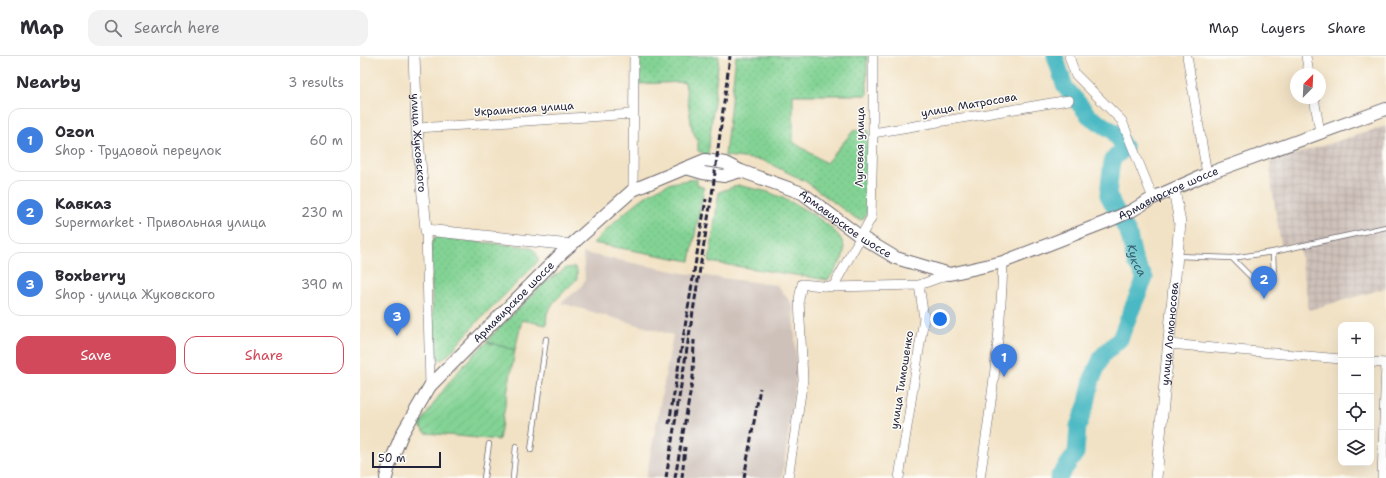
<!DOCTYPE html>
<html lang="en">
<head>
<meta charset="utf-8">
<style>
	:root { --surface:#fff; --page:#f2f2f3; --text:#2b2b33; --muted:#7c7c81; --line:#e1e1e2; --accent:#d1495b }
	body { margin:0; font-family:"Shantell Sans",sans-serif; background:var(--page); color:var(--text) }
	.controls { position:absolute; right:12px; bottom:12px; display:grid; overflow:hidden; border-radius:8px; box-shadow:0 4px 16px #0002 }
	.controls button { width:36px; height:36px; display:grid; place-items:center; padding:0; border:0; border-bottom:1px solid var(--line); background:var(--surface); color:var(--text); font:20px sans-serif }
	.compass { position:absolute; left:930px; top:12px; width:36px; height:36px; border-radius:50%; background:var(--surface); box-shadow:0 4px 16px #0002; rotate:24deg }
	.scale { position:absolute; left:12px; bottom:10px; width:69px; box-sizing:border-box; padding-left:4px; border:2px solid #22223b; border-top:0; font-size:11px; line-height:14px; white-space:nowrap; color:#22223b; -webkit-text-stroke:3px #fdfcf7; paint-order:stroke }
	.you { position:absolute; left:580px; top:263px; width:14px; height:14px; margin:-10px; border:3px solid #fff; border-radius:50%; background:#1a73e8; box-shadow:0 0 0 6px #1a73e833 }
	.badge { display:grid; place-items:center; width:26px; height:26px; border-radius:50%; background:var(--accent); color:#fff; font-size:13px; font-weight:700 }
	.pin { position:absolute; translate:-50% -33px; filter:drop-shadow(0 1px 2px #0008) }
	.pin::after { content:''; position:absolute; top:21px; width:14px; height:12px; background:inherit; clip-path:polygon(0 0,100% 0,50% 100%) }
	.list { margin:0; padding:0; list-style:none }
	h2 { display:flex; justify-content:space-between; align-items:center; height:52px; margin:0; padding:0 16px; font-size:17px }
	h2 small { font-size:13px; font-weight:400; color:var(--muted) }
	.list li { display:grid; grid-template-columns:26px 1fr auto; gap:12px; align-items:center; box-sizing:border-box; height:64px; margin:0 8px 8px; padding:0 8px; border:1px solid var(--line); border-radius:12px }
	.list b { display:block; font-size:15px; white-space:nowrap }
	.list p { margin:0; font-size:13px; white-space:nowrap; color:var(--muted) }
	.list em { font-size:13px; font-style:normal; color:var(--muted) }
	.actions { display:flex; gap:8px; padding:12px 16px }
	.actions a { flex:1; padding:9px 0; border:1px solid var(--accent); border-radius:12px; text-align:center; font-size:14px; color:var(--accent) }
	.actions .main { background:var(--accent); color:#fff }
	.icon { flex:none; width:22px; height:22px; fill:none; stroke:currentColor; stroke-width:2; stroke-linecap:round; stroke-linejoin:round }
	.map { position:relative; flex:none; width:1026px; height:422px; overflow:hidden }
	header { display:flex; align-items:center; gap:24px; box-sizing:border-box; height:56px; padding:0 20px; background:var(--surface); border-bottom:1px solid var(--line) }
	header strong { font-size:19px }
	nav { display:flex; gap:22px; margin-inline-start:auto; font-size:14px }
	.search { width:280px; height:36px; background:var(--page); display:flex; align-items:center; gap:10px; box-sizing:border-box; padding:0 14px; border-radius:12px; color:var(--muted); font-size:15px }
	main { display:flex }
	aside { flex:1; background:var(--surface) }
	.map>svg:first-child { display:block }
</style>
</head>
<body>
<header>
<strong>Map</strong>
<div class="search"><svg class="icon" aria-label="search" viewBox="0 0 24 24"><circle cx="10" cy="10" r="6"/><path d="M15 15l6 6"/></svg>Search here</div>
<nav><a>Map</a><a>Layers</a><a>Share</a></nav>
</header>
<main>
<aside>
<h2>Nearby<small>3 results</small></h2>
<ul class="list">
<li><span class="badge" style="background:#3f7fe0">1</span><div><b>Ozon</b><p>Shop · Трудовой переулок</p></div><em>60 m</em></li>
<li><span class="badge" style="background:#3f7fe0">2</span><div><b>Кавказ</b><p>Supermarket · Привольная улица</p></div><em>230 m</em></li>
<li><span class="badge" style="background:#3f7fe0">3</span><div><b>Boxberry</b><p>Shop · улица Жуковского</p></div><em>390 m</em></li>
</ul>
<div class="actions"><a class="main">Save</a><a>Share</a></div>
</aside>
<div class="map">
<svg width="1026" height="422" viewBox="0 0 1026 422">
	<defs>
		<pattern id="industrial-grid" width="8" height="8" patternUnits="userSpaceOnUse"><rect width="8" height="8" fill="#cec1ba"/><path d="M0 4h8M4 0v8" fill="none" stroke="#b1a6a1"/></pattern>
		<pattern id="grass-dots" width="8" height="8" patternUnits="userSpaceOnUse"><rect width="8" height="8" fill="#83d394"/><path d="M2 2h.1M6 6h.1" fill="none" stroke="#71b580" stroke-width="1.8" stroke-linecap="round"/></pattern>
		<pattern id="garden-furrows" width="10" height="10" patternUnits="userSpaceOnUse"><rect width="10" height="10" fill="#83d394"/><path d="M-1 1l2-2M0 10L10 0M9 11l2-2" fill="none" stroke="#71b580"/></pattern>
	</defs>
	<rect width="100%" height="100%" fill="#fdfcf7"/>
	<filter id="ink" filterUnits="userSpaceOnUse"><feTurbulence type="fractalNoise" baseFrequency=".025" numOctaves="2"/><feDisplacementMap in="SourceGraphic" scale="8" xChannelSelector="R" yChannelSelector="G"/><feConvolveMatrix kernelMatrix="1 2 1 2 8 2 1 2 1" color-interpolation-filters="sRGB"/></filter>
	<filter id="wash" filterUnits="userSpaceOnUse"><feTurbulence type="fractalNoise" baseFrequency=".012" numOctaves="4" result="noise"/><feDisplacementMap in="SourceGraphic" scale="16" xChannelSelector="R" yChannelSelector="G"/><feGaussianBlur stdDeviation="0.9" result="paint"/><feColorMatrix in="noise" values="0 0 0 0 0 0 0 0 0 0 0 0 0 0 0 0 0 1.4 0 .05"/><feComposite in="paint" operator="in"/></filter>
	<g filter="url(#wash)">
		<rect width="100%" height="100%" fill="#f2e2c5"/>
		<path fill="url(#industrial-grid)" d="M1026,70V232L949,254L940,194L938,187L921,189L912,132L910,106Z"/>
		<path fill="#cec1ba" d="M223,197L323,217L417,229L433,249L437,314L422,422H286L313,279L201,247L220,232L225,224Z"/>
		<path fill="url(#grass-dots)" stroke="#527a68" d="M280,0H359L348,99L338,95V86L332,73L325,26L278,28Z
			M376,0H507V39H433V86L466,107L494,74L509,75L507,158L502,164L495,162L445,125L402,104L365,100Z
			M337,123V128L344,132L330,205L233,187C254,167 284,135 312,127C320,125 329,124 337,123Z
			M378,129C388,132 398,133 408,136C427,143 481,169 484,191C486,202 474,215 468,224L349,206L359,136Z
			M81,179L91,183L169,191C175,194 178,197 178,205L171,213L118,265L90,297L81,304L75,301L73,294L71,188L75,182Z
			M215,211L217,214V223L194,246L187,257L186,269L162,264L155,294L127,286L131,280L184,227L206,212Z"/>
		<path fill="url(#garden-furrows)" stroke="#527a68" d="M127,286L155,294L139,384L66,377L61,372V367C80,337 100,310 127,286Z"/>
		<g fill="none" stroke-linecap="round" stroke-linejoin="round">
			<path stroke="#4bb9c3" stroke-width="17" id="s1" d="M695,0L705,31L730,61L753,75L765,92L752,104L748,139L769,179L775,206L785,222L771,255L760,283L742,300L732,323L727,347L718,370L716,397L698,422"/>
		</g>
	</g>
	<g filter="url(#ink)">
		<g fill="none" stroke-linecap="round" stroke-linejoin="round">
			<defs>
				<path id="service" d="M817,200L872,202L913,196L1026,171
					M872,202L893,223L914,222L913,196
					M171,394L186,283
					M124,422L129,388
					M153,422L156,390"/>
				<path id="minor" d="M709,0L715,18L762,65L793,142
					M827,0L847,118
					M946,0L949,18
					M954,42L960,76
					M57,72L273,58
					M513,77L709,44
					M273,134L274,0
					M66,174L70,330
					M473,231L511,162L513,77V0
					M809,288L981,303
					M1011,306L1026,307
					M428,422L443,324L439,243L442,228L473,231L559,229L590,218
					M539,422L564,262L559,229
					M620,422C631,350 641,278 643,206
					M1022,422L1026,307"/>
				<g id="tertiary">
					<path id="s2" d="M54,0L57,72L66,174L211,189"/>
					<path id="s3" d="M796,422L820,167L814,133"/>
				</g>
				<g id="secondary">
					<path d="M326,112L343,117L364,120L381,115"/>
					<path id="s4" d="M26,422L29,410L42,378L70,330L202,197L273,134L345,104L365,107L381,115L442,137L501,181L536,202L590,218L643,206L746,166L771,155L793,142L847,118L1026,53"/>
				</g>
			</defs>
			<use href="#service" stroke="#6b656b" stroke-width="6"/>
			<use href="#minor" stroke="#6b656b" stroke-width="10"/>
			<use href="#tertiary" stroke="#6b656b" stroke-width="12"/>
			<use href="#secondary" stroke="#6b656b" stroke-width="14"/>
			<use href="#service" stroke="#fff" stroke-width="4.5"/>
			<use href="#minor" stroke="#fff" stroke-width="9"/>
			<use href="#tertiary" stroke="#fff" stroke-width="11"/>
			<use href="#secondary" stroke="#fff" stroke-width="12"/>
			<path stroke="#22223b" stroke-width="3" stroke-dasharray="6 3" stroke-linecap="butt" d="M309,368L346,143
				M306,422L353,132L370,0
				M315,422L333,321L334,284
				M322,422L325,391
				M384,422L400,332"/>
		</g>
	</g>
	<g text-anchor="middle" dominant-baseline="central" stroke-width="3" stroke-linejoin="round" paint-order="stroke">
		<g font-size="11" fill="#22223b" stroke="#fdfcf7">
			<text transform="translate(609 49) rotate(-10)">улица Матросова</text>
			<text transform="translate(164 53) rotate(-4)">Украинская улица</text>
			<text stroke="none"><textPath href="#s2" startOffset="87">улица Жуковского</textPath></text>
			<text transform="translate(500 91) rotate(-89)">Луговая улица</text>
			<text stroke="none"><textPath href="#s4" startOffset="970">Армавирское шоссе</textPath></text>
			<text stroke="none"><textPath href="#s4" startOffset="619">Армавирское шоссе</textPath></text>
			<text stroke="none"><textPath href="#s4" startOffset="221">Армавирское шоссе</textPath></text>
			<text stroke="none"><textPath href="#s3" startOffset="145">улица Ломоносова</textPath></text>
			<text transform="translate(542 324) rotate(-81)">улица Тимошенко</text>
		</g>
		<g font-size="12" font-style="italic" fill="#325e71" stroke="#fdfcf7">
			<text stroke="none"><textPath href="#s1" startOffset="244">Кукса</textPath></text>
		</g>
	</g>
</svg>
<div class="controls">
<button>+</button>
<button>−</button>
<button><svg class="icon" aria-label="locate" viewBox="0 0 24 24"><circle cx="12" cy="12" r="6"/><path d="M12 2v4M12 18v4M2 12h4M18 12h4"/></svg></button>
<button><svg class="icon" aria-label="layers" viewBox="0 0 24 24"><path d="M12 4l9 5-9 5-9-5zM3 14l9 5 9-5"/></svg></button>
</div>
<svg class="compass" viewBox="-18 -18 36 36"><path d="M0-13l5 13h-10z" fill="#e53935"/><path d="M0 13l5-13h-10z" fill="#7c7c81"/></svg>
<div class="scale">50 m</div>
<div class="you"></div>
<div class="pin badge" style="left:644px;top:321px;background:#3f7fe0">1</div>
<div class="pin badge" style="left:904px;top:243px;background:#3f7fe0">2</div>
<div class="pin badge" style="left:37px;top:280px;background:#3f7fe0">3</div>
</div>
</main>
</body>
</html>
